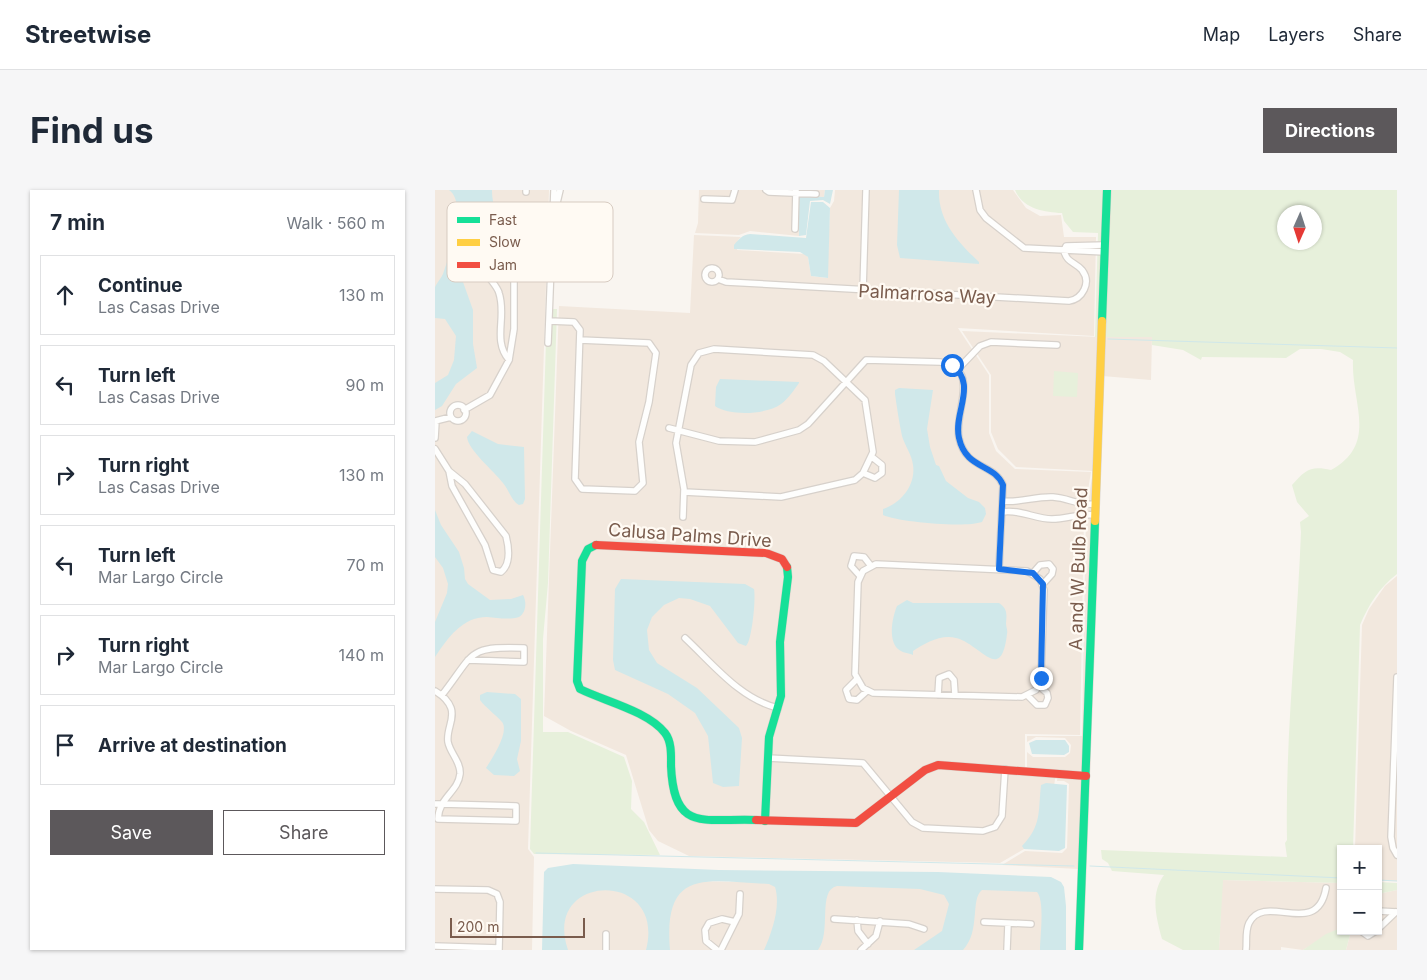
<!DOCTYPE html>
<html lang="en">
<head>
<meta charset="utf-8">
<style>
	:root { --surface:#fff; --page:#f6f6f7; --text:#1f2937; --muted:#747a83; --line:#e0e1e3; --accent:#5c585b }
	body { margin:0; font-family:Inter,sans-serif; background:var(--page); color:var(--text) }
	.controls { position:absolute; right:15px; bottom:15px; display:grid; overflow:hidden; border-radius:0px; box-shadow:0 1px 4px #0004 }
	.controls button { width:45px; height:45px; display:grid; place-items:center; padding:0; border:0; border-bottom:1px solid var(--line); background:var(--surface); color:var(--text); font:25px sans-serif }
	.compass { position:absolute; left:842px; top:15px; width:45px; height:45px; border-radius:50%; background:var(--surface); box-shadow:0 1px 4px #0004; rotate:183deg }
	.scale { position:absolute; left:15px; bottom:12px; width:135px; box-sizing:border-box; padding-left:5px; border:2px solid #7a5c4d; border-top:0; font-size:14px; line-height:18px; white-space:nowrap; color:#7a5c4d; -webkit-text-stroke:4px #fffaf3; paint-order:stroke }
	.stop { position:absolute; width:15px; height:15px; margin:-11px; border:4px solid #1a73e8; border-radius:50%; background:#fff }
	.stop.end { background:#1a73e8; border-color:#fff; box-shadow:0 1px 5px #0008 }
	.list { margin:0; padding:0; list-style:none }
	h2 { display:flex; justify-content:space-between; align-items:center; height:65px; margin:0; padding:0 20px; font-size:21px }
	h2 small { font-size:16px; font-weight:400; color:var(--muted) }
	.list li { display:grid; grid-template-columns:32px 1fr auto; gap:15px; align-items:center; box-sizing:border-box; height:80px; margin:0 10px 10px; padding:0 10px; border:1px solid var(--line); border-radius:0px }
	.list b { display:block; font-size:19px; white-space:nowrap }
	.list p { margin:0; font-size:16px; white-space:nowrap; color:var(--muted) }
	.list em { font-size:16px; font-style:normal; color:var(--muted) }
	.actions { display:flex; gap:10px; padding:15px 20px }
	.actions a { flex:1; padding:11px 0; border:1px solid var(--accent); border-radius:0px; text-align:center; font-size:18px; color:var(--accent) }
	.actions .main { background:var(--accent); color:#fff }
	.icon { flex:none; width:28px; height:28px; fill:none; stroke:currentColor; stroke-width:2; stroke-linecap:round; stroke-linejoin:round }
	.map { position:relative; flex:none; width:962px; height:760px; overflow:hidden; border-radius:0px }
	header { display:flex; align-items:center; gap:30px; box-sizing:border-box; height:70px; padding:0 25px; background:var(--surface); border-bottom:1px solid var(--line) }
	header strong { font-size:24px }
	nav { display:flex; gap:28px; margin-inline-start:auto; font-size:18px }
	.intro { display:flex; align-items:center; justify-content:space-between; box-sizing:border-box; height:120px; padding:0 30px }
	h1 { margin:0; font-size:35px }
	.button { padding:12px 22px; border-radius:0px; background:var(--accent); color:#fff; font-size:18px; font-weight:700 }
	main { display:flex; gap:30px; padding:0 30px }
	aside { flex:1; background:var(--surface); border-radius:0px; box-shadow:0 1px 4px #0004 }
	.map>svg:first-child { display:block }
</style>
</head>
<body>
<header>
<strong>Streetwise</strong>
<nav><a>Map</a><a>Layers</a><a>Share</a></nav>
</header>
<div class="intro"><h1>Find us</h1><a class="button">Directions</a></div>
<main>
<aside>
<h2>7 min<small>Walk · 560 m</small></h2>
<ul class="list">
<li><svg class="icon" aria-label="ahead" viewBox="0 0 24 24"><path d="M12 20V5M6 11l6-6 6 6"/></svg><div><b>Continue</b><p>Las Casas Drive</p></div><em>130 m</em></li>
<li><svg class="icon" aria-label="left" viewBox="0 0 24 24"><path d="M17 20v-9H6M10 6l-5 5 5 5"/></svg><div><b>Turn left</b><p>Las Casas Drive</p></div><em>90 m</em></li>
<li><svg class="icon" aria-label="right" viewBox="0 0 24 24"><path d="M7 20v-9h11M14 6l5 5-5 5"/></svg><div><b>Turn right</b><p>Las Casas Drive</p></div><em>130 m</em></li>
<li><svg class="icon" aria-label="left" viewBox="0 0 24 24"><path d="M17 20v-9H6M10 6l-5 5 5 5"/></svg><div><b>Turn left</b><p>Mar Largo Circle</p></div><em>70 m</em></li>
<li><svg class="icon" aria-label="right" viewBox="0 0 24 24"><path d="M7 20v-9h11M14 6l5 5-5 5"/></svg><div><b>Turn right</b><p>Mar Largo Circle</p></div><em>140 m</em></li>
<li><svg class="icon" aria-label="arrive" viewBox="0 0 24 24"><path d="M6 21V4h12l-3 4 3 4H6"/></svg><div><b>Arrive at destination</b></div></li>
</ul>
<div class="actions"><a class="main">Save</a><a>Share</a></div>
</aside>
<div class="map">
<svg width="962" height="760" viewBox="0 0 962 760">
	<rect width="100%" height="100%" fill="#f9f5f0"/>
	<path fill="#f2e8de" d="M0,0H114L93,659L99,667L97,760H0Z
		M264,0H390L389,7L363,6L364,46L315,41L304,45L260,43L263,33Z
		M400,0H578L591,18L605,26L626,25L629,47H661L659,146L523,138L554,185V243L561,261L580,279L656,282L649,324L645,545L590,544V580L621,583L613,635L589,659L565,673L254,666L223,651L214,640L191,565L136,541L109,526L124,116L255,123L259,45L306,47L303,50L302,60L370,64L373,67L376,86L392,88L395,18L399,11Z
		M527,141L664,147L644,679L567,675L590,661L627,663L632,658L634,594L629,591H622L623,583L592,578V562L598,567H630L635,563L636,555L630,548L601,547L592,552V546H647L651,325L658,281L581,277L563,259L556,242V185Z
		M669,147H717L716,190L667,186Z
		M962,386V691L943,690V659H920L927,435L934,419L950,396Z
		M126,689L616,697V760H117Z
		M787,690L906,693V728L903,739L868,760L846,757V760H784Z
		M962,700V760H911L916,741H943V704Z"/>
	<path fill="#e7f0db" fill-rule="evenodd" d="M580,0H669L664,147H660L663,43L638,42L629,31L627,23C609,22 588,19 580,0Z
		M674,0H962V384C944,398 934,414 925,435L918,659H906V693L788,690L784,760H748L727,749C721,727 715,704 729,685L677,681L673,673L667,669L666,660L852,667L850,653L852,650C850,548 862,445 866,342L865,332L874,326L862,312L857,295C870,280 876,275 896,280C944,253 916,213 918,170L905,162L886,159H865L851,168L767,167L766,170L748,160L717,155V147H669ZM849,22H879V52H849Z
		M112,119H122L113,393L108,449V542H133L189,567L197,591L196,619L209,632L225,665L99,664L95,659Z
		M619,181L643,183L642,207L618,206Z
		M943,692L962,693V700L943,704Z
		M906,728V741H916L911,760H868L891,744L903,739Z"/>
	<path fill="#d0e8ea" d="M14,0H57C57,42 91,23 98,43L96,54C69,52 56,39 34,63L28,92L38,120V154L42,178L21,194L7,216L0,220V193L13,185L19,170L21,146L10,129L0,128C0,119 0,106 0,97C2,93 6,88 8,84C14,66 33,13 14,0Z
		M390,0H398L395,14L388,10L375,11L371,45L364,46L363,6L389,7Z
		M464,0H504C503,31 523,52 544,72V74L465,68L462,55Z
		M376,12H388L395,18L393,88L376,86L373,67L365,62L299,59V55C304,49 307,45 315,44L371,48Z
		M285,189L364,192V193C359,200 353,209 346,214C331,225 294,226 280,216L281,197Z
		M464,198L498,200L492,239L495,257L501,275L504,276L511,291L533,308L544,312L550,318L551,324L547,332C530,338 463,332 448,325V319C466,313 481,295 478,275C477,265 470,256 467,246C464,232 462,218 460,204V200Z
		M37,241L63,254L89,257L90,309L88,314L84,315C76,310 74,300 68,293C59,281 33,260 32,247Z
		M0,320L6,335L24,362L29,378L30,389L33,394L55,410L76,409L88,405C92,412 91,423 84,427C74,430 63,428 52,427C27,427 13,448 0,467V432L12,403L13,394L8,378L0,367Z
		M186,389L310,394L319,399C321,408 317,451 311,456L303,453L275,416L255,409L244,408L229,415L217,427L212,440L214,460L222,473L262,498L304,538L307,548L304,596L288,597L278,593L273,546L260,523L233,504L180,480L178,470L180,399Z
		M472,410L478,413H564C572,418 572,424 571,433C571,437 573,441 572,444C566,495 546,454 521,448C506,444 490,453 478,461V465C474,463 467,463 463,459C453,450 457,428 462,416Z
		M52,502L80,504L86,509V551L82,569L85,581L79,586L59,585L51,578C56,570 75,542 67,532C60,524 51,518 45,510V505Z
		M601,550H630L634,556V562L629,565L597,564L594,553Z
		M611,593L632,595L630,658L624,661L589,659L587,656C607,635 603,622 606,595Z
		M138,674L284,680L503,682L616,687L626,692L629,697L631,716V760H605C605,747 610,711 602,702L547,700C535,709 546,741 528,760H479L507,741L514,714L509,705L485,699L402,696C382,700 397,742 383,760H329C337,742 346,716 340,697L334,694C271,691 228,677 235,760H211C232,679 106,682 133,760H107L109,682L113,678Z"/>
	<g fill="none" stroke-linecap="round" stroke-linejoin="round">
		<path stroke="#d0e8ea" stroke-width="1" d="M673,149L962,158
			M101,663L639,676
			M655,676L906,688
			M943,690L962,691"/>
		<defs>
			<path id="street" d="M91,0V2
				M331,0L334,2L381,4
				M541,0L545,20L551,28L589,58L670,62
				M269,9L297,10L300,0
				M121,17L125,0
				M360,39L361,0
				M629,61L631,56L670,55
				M270 85a7 7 0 1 1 14 0a7 7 0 1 1-14 0Z
				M283,89L291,92L634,111C647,109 657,93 647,80C640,72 632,73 629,61
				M428,100L431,0
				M114,131L139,132L145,140L140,289L147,299L200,301L208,293L204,252L214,212L221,163L214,153L145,150
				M113,153L119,0
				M523,179L545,156L556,152L622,155
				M15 223a8 8 0 1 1 16 0a8 8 0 1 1-16 0Z
				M29,220L55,205L74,170L79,139V81L63,78L56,90C59,94 63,99 64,103C72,127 57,150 74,170
				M0,231L16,227
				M234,238L284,251L320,252L364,240L373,234L431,170L505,172C548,178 518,223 524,248C531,280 559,273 568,295L564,379
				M0,248L1,231
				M0,259L14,281L17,296L50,355L58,380L66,382C76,374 74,358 71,346L30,294L14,281
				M428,283L440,288L447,283V275L437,267
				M568,311C585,313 601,306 618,307C634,308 644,316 660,314
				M567,322C585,319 600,329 617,329C632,329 645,323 660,325
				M248,327L249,299L241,253L256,175L264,163L279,159L378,165L389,171L430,210L438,262L428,283L420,290L346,307L249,302
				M441,374L592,381L605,389L609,400L606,487L601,500L587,507L438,503L428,498L420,484L423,392L428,381Z
				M598,383L605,375L614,374L618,379L617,384L608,394
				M425,386L416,376L419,366L429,367L436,376
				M250,448C278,474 305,509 343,518
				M962,487L956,647L958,658L962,665
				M421,490L411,500L414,509L422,510L432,501
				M0,501C7,505 13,510 16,518C20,529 11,540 13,552C15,563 26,572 25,584C23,602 4,607 3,629L81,631V616L6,614H0
				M7,505C40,463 31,456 89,458V472L33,470
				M503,505L504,488L514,484L519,490L520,505
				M593,506L602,515H610L613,508L612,503L604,496
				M333,568L428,573L477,632L488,638L548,641L560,637L567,626L570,579
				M0,699L53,700L62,704L65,712L64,760
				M943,721L962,722
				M399,729L474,734L489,739
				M422,730L423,741L433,754
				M549,732L596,734
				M943,739L961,722
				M926,741L933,746L941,741
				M0,756L64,758
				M171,760V744
				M282,760L271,751L270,740L274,733L287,729L300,732
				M286,760L304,724L305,704
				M426,760L441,746L445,731
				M572,760L573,734
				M811,760C812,752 810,741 814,733C830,701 882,750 891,698"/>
			<path id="fast" d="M667,131L672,0
				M161,355L153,359L147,371L142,491L145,499C169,511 213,521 230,543C237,552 236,566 236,576C239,643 268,628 321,630
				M330,631L334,547L346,506L345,452L353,387L352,377
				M644,760L660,331"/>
			<path id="slow" d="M660,331L667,131"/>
			<path id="jam" d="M161,355L331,363L347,369L352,377
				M321,630L421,633L490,580L503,575L651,586"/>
		</defs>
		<use href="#street" stroke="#d7d1cb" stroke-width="8"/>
		<use href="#fast" stroke="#d9d2cb" stroke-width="9"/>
		<use href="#slow" stroke="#d9d2cb" stroke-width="9"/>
		<use href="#jam" stroke="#d9d2cb" stroke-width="9"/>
		<use href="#street" stroke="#fefefd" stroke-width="5.5"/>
		<use href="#fast" stroke="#16e098" stroke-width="8"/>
		<use href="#slow" stroke="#ffcf43" stroke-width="8"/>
		<use href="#jam" stroke="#f24e42" stroke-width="8"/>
	</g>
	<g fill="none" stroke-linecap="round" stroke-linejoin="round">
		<path stroke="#1a73e8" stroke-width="6" d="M517,175C543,194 518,223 524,248C531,280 559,273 568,295L564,379L598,383L608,394L606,488"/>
	</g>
	<g text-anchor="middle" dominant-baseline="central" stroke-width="4.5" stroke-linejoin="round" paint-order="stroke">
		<g font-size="18" fill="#7a5c4d" stroke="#fffaf3">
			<text transform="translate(492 104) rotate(3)">Palmarrosa Way</text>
			<text transform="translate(255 345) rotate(4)">Calusa Palms Drive</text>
			<text transform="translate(643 379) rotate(-88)">A and W Bulb Road</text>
		</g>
	</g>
	<rect x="12" y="12" width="166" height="80" rx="8" fill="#fffaf3" stroke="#d7cbc1" stroke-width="1"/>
	<rect x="22" y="27" width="23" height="6" fill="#16e098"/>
	<rect x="22" y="49" width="23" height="7" fill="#ffcf43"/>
	<rect x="22" y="72" width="23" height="6" fill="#f24e42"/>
	<g font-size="14" fill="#7a5c4d">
		<text x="54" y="35">Fast</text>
		<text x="54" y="57">Slow</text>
		<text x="54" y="80">Jam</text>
	</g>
</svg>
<div class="controls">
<button>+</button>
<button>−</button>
</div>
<svg class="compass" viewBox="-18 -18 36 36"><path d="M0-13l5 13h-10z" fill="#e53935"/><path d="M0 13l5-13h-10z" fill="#747a83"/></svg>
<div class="scale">200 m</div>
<div class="stop" style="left:517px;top:175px"></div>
<div class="stop end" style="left:606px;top:488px"></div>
</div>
</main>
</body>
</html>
